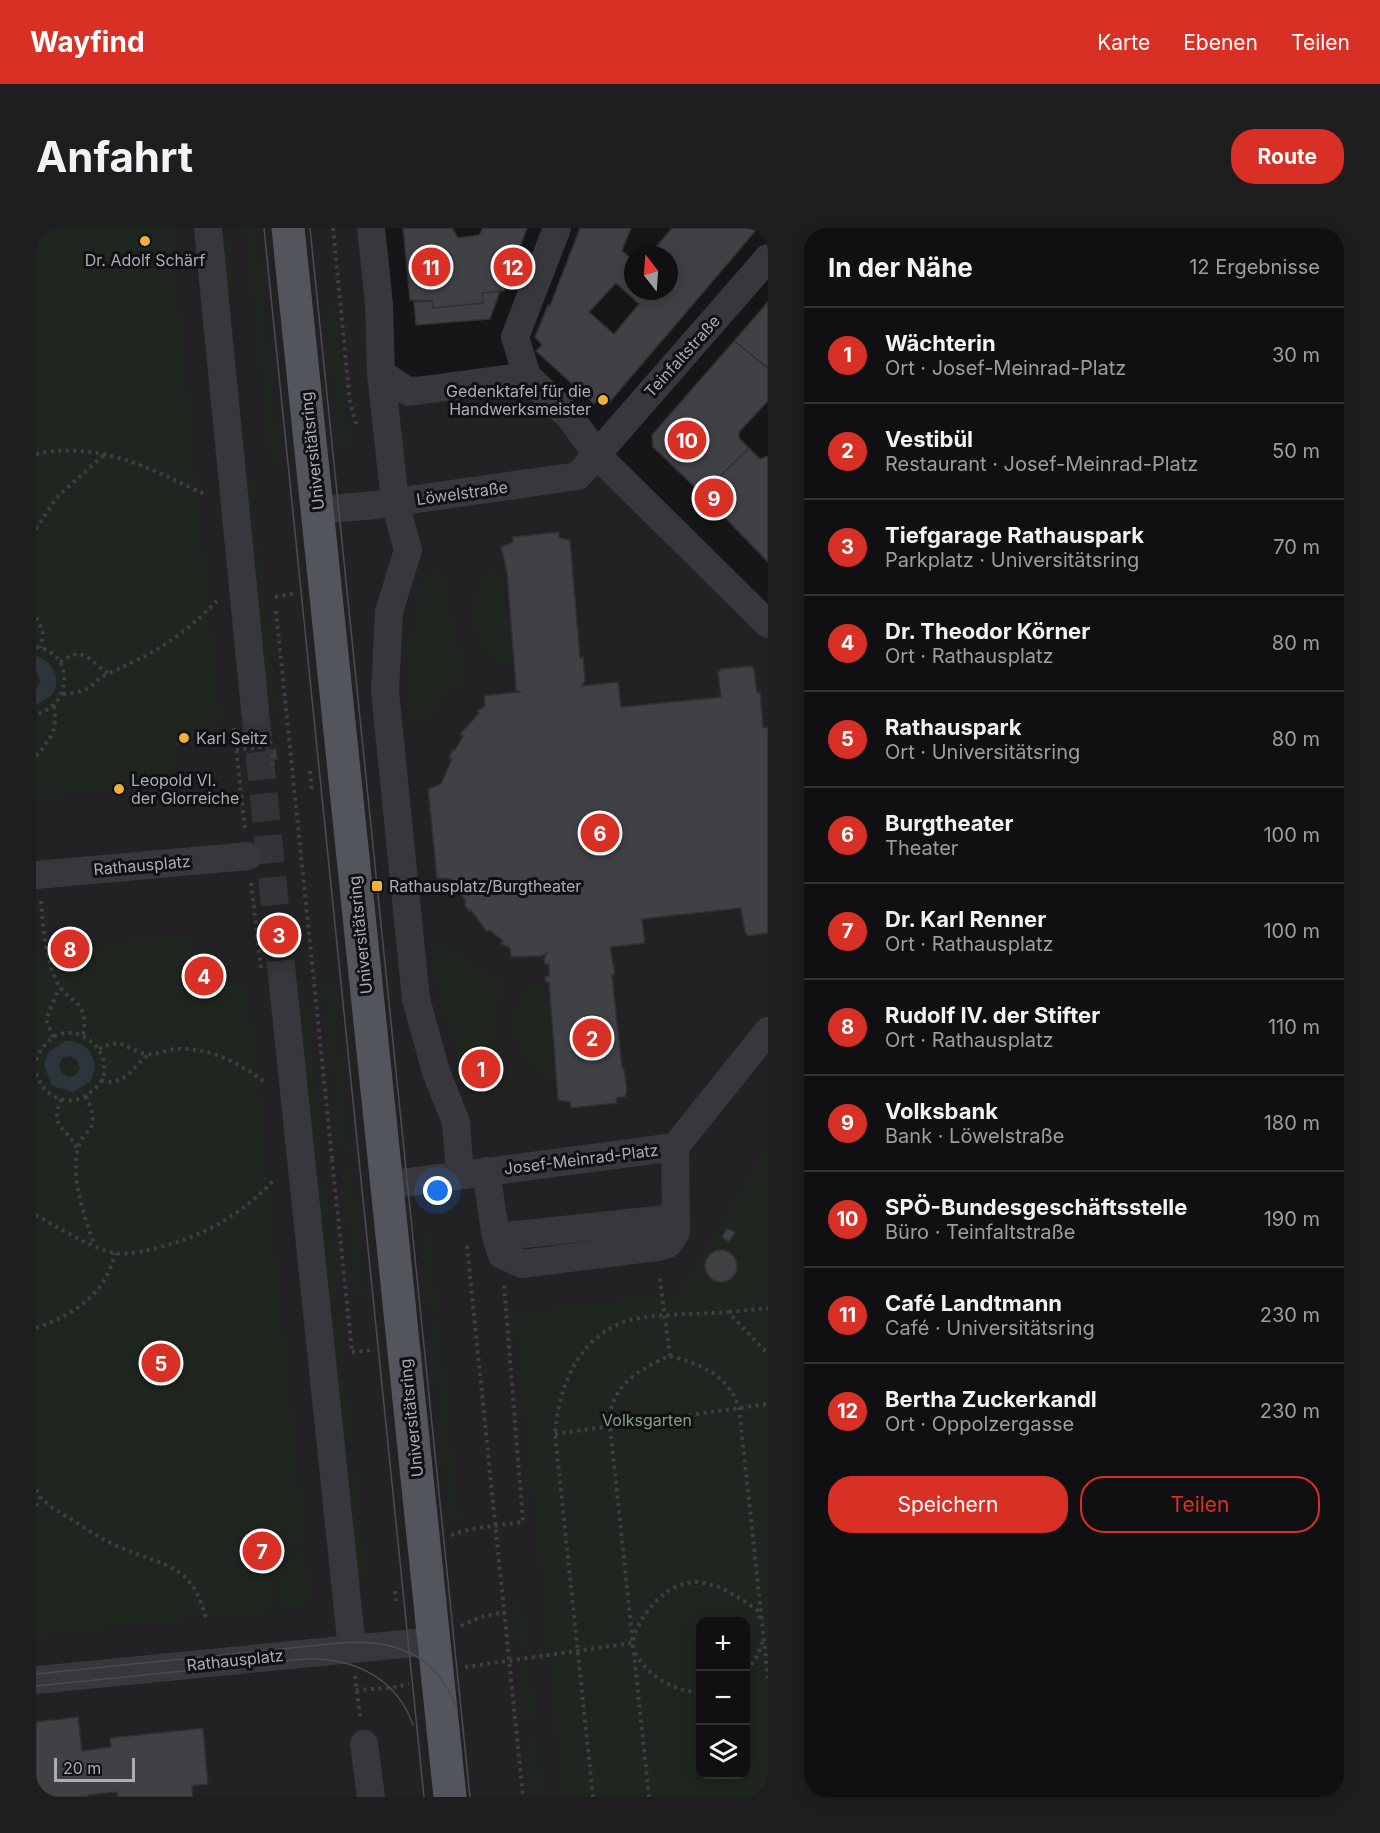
<!DOCTYPE html>
<html lang="de">
<head>
<meta charset="utf-8">
<style>
	:root { --surface:#101012; --page:#1e1e20; --text:#f1f3f6; --muted:#9c9d9f; --line:#303032; --accent:#d93025 }
	body { margin:0; font-family:Inter,sans-serif; background:var(--page); color:var(--text) }
	.controls { position:absolute; right:18px; bottom:18px; display:grid; overflow:hidden; border-radius:12px; box-shadow:0 3px 15px #0003 }
	.controls button { width:54px; height:54px; display:grid; place-items:center; padding:0; border:0; border-bottom:2px solid var(--line); background:var(--surface); color:var(--text); font:30px sans-serif }
	.compass { position:absolute; left:588px; top:18px; width:54px; height:54px; border-radius:50%; background:var(--surface); box-shadow:0 3px 15px #0003; rotate:343deg }
	.scale { position:absolute; left:18px; bottom:15px; width:81px; box-sizing:border-box; padding-left:6px; border:3px solid #a8adb8; border-top:0; font-size:16px; line-height:21px; white-space:nowrap; color:#a8adb8; -webkit-text-stroke:4px #111113; paint-order:stroke }
	.you { position:absolute; left:402px; top:963px; width:21px; height:21px; margin:-15px; border:4px solid #fff; border-radius:50%; background:#1a73e8; box-shadow:0 0 0 9px #1a73e833 }
	.badge { display:grid; place-items:center; width:39px; height:39px; border-radius:50%; background:var(--accent); color:#fff; font-size:20px; font-weight:700 }
	.pin { position:absolute; translate:-50% -50%; border:3px solid #fff; box-shadow:0 2px 6px #0006 }
	.list { margin:0; padding:0; list-style:none }
	h2 { display:flex; justify-content:space-between; align-items:center; height:78px; margin:0; padding:0 24px; font-size:26px }
	h2 small { font-size:20px; font-weight:400; color:var(--muted) }
	.list li { display:grid; grid-template-columns:39px 1fr auto; gap:18px; align-items:center; box-sizing:border-box; height:96px; padding:0 24px; border-top:2px solid var(--line) }
	.list b { display:block; font-size:22px; white-space:nowrap }
	.list p { margin:0; font-size:20px; white-space:nowrap; color:var(--muted) }
	.list em { font-size:20px; font-style:normal; color:var(--muted) }
	.actions { display:flex; gap:12px; padding:18px 24px }
	.actions a { flex:1; padding:14px 0; border:2px solid var(--accent); border-radius:24px; text-align:center; font-size:21px; color:var(--accent) }
	.actions .main { background:var(--accent); color:#fff }
	.icon { flex:none; width:33px; height:33px; fill:none; stroke:currentColor; stroke-width:2; stroke-linecap:round; stroke-linejoin:round }
	.map { position:relative; flex:none; width:732px; height:1569px; overflow:hidden; border-radius:24px }
	header { display:flex; align-items:center; gap:36px; box-sizing:border-box; height:84px; padding:0 30px; background:var(--accent); color:#fff }
	header strong { font-size:28px }
	nav { display:flex; gap:33px; margin-inline-start:auto; font-size:21px }
	.intro { display:flex; align-items:center; justify-content:space-between; box-sizing:border-box; height:144px; padding:0 36px }
	h1 { margin:0; font-size:42px }
	.button { padding:15px 27px; border-radius:24px; background:var(--accent); color:#fff; font-size:21px; font-weight:700 }
	main { display:flex; gap:36px; padding:0 36px }
	aside { flex:1; background:var(--surface); border-radius:24px; box-shadow:0 3px 15px #0003 }
	.map>svg:first-child { display:block }
</style>
</head>
<body>
<header>
<strong>Wayfind</strong>
<nav><a>Karte</a><a>Ebenen</a><a>Teilen</a></nav>
</header>
<div class="intro"><h1>Anfahrt</h1><a class="button">Route</a></div>
<main>
<div class="map">
<svg width="732" height="1569" viewBox="0 0 732 1569">
	<rect width="100%" height="100%" fill="#161618"/>
	<path fill="#222225" fill-rule="evenodd" d="M0,0H324L340,152L478,139L732,395V1569H0ZM664,1394H710V1546H664Z"/>
	<path fill="#1e261f" fill-rule="evenodd" d="M0,0H135L185,495C151,499 134,522 137,556L0,569Z
		M210,0H220L244,238L234,239Z
		M193,9L200,69L188,72L183,11Z
		M299,77L314,222L305,225L289,79Z
		M216,249L224,322L213,323L205,250Z
		M224,331L241,479L240,481H229L216,332Z
		M465,339L475,434L470,440C430,426 424,354 465,339Z
		M395,343L403,344L411,351L419,412L434,446L405,474L393,492L382,494L376,490L373,483L372,434L385,352Z
		M152,708C159,740 180,757 212,756L269,1314L242,1317L241,1314H237L234,1291L227,1292L229,1310L214,1312L215,1320L192,1322L193,1328L216,1326V1334H222L223,1338L231,1337L236,1382L0,1407V724Z
		M412,716L439,738L462,750L466,759L457,800L463,852L454,864L447,866C443,863 438,861 436,857C420,830 395,752 398,721Z
		M296,752L313,926L305,927L287,753Z
		M500,754L507,757L509,761L518,851C477,847 464,772 500,754Z
		M267,755L269,756L287,931L279,943L257,756Z
		M732,918V1569H527L478,1084L643,1066ZM664,1394H710V1546H664Z
		M316,941L329,1069L320,1070L306,942Z
		M287,953L290,955L302,1071L289,1074L281,961Z
		M394,1007L402,1084L393,1085L385,1008Z
		M303,1084L309,1145L297,1147L291,1085Z
		M403,1094L424,1294L414,1295L394,1095Z
		M310,1152L316,1213L304,1215L298,1154Z
		M317,1223L324,1281L312,1282L306,1224Z
		M324,1290L331,1349L319,1351L313,1291Z
		M269,1321L275,1378L243,1382L238,1337L244,1335L243,1325Z
		M486,1370L491,1422L482,1423L477,1371Z
		M493,1436L499,1494H489L483,1437Z
		M491,1507H500L506,1564L496,1565Z"/>
	<path fill="#2c353c" fill-rule="evenodd" d="M0,428C18,433 26,451 16,467L0,477V461L5,453L0,443Z
		M30,813C47,813 57,822 59,839L55,853L37,864L16,858L8,838L12,824ZM34,828L41,832L44,840L40,847L33,849L26,846L23,838L26,830Z"/>
	<path fill="#404145" stroke="#303034" stroke-width="1.5" fill-rule="evenodd" d="M367,0H416L422,10L443,7L447,0H491L468,63L446,65L447,75L397,80L396,73L374,72Z
		M544,0H595L586,23L597,32V63H633V27H622L624,25L619,20L636,0H722L572,176L564,170L558,176L500,123L506,117L499,109L512,77L514,78ZM580,55L603,76L578,106L553,84Z
		M464,63L454,91L380,97L378,74L396,73L397,80L447,75L446,65Z
		M732,74V140L698,113Z
		M698,113L732,140V173L703,204V210L713,220L666,266L617,219L616,207Z
		M713,220L724,231L732,228V334L666,266Z
		M523,304V310L534,312L544,430L547,429L549,453L546,458L582,454L585,479L685,469L682,445L685,441L715,438L718,441L721,465L724,464L727,499L732,500V705L712,708L709,704L705,680L606,691L609,715L574,719L579,746L576,747L586,840L588,841L591,864L589,869L580,870L581,875L535,880L534,874L522,872L513,754H510L509,749L513,748V736H509L508,731L511,725L505,728L475,729L474,720L465,716L467,713L453,702L451,704L435,682L433,683L428,676L430,674L415,651L401,650L392,561L405,556L416,531L413,530L416,522H419L427,508L424,506L443,485L441,483L449,478L448,468L484,464L480,461L471,344L465,319L477,314L476,309Z
		M240,521L241,531L231,532L230,522Z
		M691,1000L699,1004L693,1014L686,1009Z
		M669 1038a16 16 0 1 1 32 0a16 16 0 1 1-32 0Z
		M42,1489L46,1523L75,1519L74,1510L167,1500L172,1556L156,1558L157,1569H82L81,1564L52,1567V1569H0V1494Z"/>
	<g fill="none" stroke-linecap="round" stroke-linejoin="round">
		<path stroke="#333438" stroke-width="28" stroke-dasharray="28 14" stroke-linecap="butt" d="M219,482L247,757"/>
		<path stroke="#3d3f44" stroke-width="4" stroke-dasharray="3 4.5" stroke-linecap="butt" d="M297,0L314,175L321,198
			M0,226C63,213 114,240 170,267
			M0,301L21,269L68,227
			M239,369L260,365
			M240,383L296,930L293,935
			M0,390L7,403L5,420
			M0,419C39,424 36,479 0,486
			M24,434C47,418 51,430 70,444H75
			M27,466C60,464 52,454 76,444C122,423 145,409 181,373
			M198,500L209,602
			M200,522L235,518L233,505
			M236,527L237,543
			M0,528C15,511 22,501 18,478
			M274,543L276,565
			M215,655L225,740
			M5,673C7,700 9,725 19,750C30,777 54,769 47,807
			M17,809L10,791L23,760
			M63,821C88,808 88,821 110,826C119,828 131,821 141,821C174,819 205,836 230,855
			M0,832C27,768 98,833 55,864C47,870 39,874 29,872C13,869 6,860 0,846
			M65,852C88,860 97,838 112,827
			M50,868C68,908 45,898 41,924C36,954 48,987 58,1016
			M25,871C13,902 31,898 41,921
			M296,931L316,1124
			M0,987C19,998 59,1022 79,1025C89,1027 102,1024 112,1022C161,1012 205,988 239,951
			M431,1018L487,1569
			M693,1084L732,1080
			M0,1100C38,1087 70,1066 79,1025
			M316,1124L338,1122
			M634,1128C664,1136 693,1147 703,1180L732,1450
			M519,1206L732,1176
			M0,1262C7,1276 22,1283 35,1291C51,1301 66,1312 83,1319C132,1340 156,1334 171,1394
			M0,1278L4,1269
			M415,1307L435,1301L487,1294L468,1057
			M359,1363L360,1373
			M425,1398L444,1389L469,1384
			M597,1412C604,1384 636,1348 668,1355C688,1359 706,1371 722,1383L724,1392
			M599,1425C613,1449 637,1463 664,1464
			M429,1439L596,1415
			M710,1442C719,1434 724,1423 727,1411
			M319,1448L324,1489
			M320,1462L354,1460L373,1456
			M557,1569L519,1206C522,1163 540,1114 583,1096C611,1084 661,1087 692,1084L732,1126
			M613,1569L574,1198C575,1191 574,1181 577,1175C586,1150 612,1137 634,1128L623,1046"/>
		<path stroke="#37383d" stroke-width="28" d="M172,0L219,482
			M335,0L343,76L345,145L359,274L372,322L353,384L349,464L380,771L400,844L420,894L424,947
			M345,145L373,164L491,148L534,189L562,228L732,396
			M491,148L479,109L521,0
			M282,282L339,277L542,248L732,30
			M0,647L212,628
			M247,757L316,1421
			M450,943L460,1009L466,1027L486,1036L621,1019L632,1016L640,1004L639,919
			M351,957L639,919L732,803
			M460,1009L639,990
			M0,1452L398,1413
			M328,1516L335,1569"/>
		<path stroke="#53555c" stroke-width="33" d="M252,0L414,1569"/>
		<path stroke="#4a4c52" stroke-width="1.5" d="M228,0L388,1569
			M274,0L434,1569
			M0,1446L303,1415C358,1410 401,1426 421,1481
			M0,1458L267,1431C315,1429 360,1448 377,1497"/>
	</g>
	<g fill="#f2b134" stroke="#111113" stroke-width="2">
		<circle cx="109" cy="13" r="6"/>
		<circle cx="567" cy="172" r="6"/>
		<circle cx="148" cy="510" r="6"/>
		<circle cx="83" cy="561" r="6"/>
		<rect x="335" y="652" width="12" height="12" rx="3"/>
	</g>
	<g text-anchor="middle" dominant-baseline="central" stroke-width="6" stroke-linejoin="round" paint-order="stroke">
		<g font-size="16" fill="#a8adb8" stroke="#111113" text-anchor="start">
			<text x="109" y="32" text-anchor="middle">Dr. Adolf Schärf</text>
			<text x="555" y="163" text-anchor="end">Gedenktafel für die<tspan x="555" dy="18">Handwerksmeister</tspan></text>
			<text x="160" y="510">Karl Seitz</text>
			<text x="95" y="552">Leopold VI.<tspan x="95" dy="18">der Glorreiche</tspan></text>
			<text x="353" y="658">Rathausplatz/Burgtheater</text>
		</g>
		<g font-size="16" fill="#a8adb8" stroke="#111113">
			<text transform="translate(646 128) rotate(-48)">Teinfaltstraße</text>
			<text transform="translate(276 223) rotate(-96)">Universitätsring</text>
			<text transform="translate(426 265) rotate(-8)">Löwelstraße</text>
			<text transform="translate(106 637) rotate(-5)">Rathausplatz</text>
			<text transform="translate(324 707) rotate(-96)">Universitätsring</text>
			<text transform="translate(545 931) rotate(-7)">Josef-Meinrad-Platz</text>
			<text transform="translate(375 1190) rotate(-96)">Universitätsring</text>
			<text transform="translate(199 1432) rotate(-6)">Rathausplatz</text>
		</g>
		<g font-size="16" fill="#7fa381" stroke="#111113">
			<text x="611" y="1192">Volksgarten</text>
		</g>
	</g>
</svg>
<div class="controls">
<button>+</button>
<button>−</button>
<button><svg class="icon" aria-label="layers" viewBox="0 0 24 24"><path d="M12 4l9 5-9 5-9-5zM3 14l9 5 9-5"/></svg></button>
</div>
<svg class="compass" viewBox="-18 -18 36 36"><path d="M0-13l5 13h-10z" fill="#e53935"/><path d="M0 13l5-13h-10z" fill="#9c9d9f"/></svg>
<div class="scale">20 m</div>
<div class="you"></div>
<div class="pin badge" style="left:445px;top:841px">1</div>
<div class="pin badge" style="left:556px;top:810px">2</div>
<div class="pin badge" style="left:243px;top:707px">3</div>
<div class="pin badge" style="left:168px;top:748px">4</div>
<div class="pin badge" style="left:125px;top:1135px">5</div>
<div class="pin badge" style="left:564px;top:605px">6</div>
<div class="pin badge" style="left:226px;top:1323px">7</div>
<div class="pin badge" style="left:34px;top:721px">8</div>
<div class="pin badge" style="left:678px;top:270px">9</div>
<div class="pin badge" style="left:651px;top:212px">10</div>
<div class="pin badge" style="left:395px;top:39px">11</div>
<div class="pin badge" style="left:477px;top:39px">12</div>
</div>
<aside>
<h2>In der Nähe<small>12 Ergebnisse</small></h2>
<ul class="list">
<li><span class="badge">1</span><div><b>Wächterin</b><p>Ort · Josef-Meinrad-Platz</p></div><em>30 m</em></li>
<li><span class="badge">2</span><div><b>Vestibül</b><p>Restaurant · Josef-Meinrad-Platz</p></div><em>50 m</em></li>
<li><span class="badge">3</span><div><b>Tiefgarage Rathauspark</b><p>Parkplatz · Universitätsring</p></div><em>70 m</em></li>
<li><span class="badge">4</span><div><b>Dr. Theodor Körner</b><p>Ort · Rathausplatz</p></div><em>80 m</em></li>
<li><span class="badge">5</span><div><b>Rathauspark</b><p>Ort · Universitätsring</p></div><em>80 m</em></li>
<li><span class="badge">6</span><div><b>Burgtheater</b><p>Theater</p></div><em>100 m</em></li>
<li><span class="badge">7</span><div><b>Dr. Karl Renner</b><p>Ort · Rathausplatz</p></div><em>100 m</em></li>
<li><span class="badge">8</span><div><b>Rudolf IV. der Stifter</b><p>Ort · Rathausplatz</p></div><em>110 m</em></li>
<li><span class="badge">9</span><div><b>Volksbank</b><p>Bank · Löwelstraße</p></div><em>180 m</em></li>
<li><span class="badge">10</span><div><b>SPÖ-Bundesgeschäftsstelle</b><p>Büro · Teinfaltstraße</p></div><em>190 m</em></li>
<li><span class="badge">11</span><div><b>Café Landtmann</b><p>Café · Universitätsring</p></div><em>230 m</em></li>
<li><span class="badge">12</span><div><b>Bertha Zuckerkandl</b><p>Ort · Oppolzergasse</p></div><em>230 m</em></li>
</ul>
<div class="actions"><a class="main">Speichern</a><a>Teilen</a></div>
</aside>
</main>
</body>
</html>
